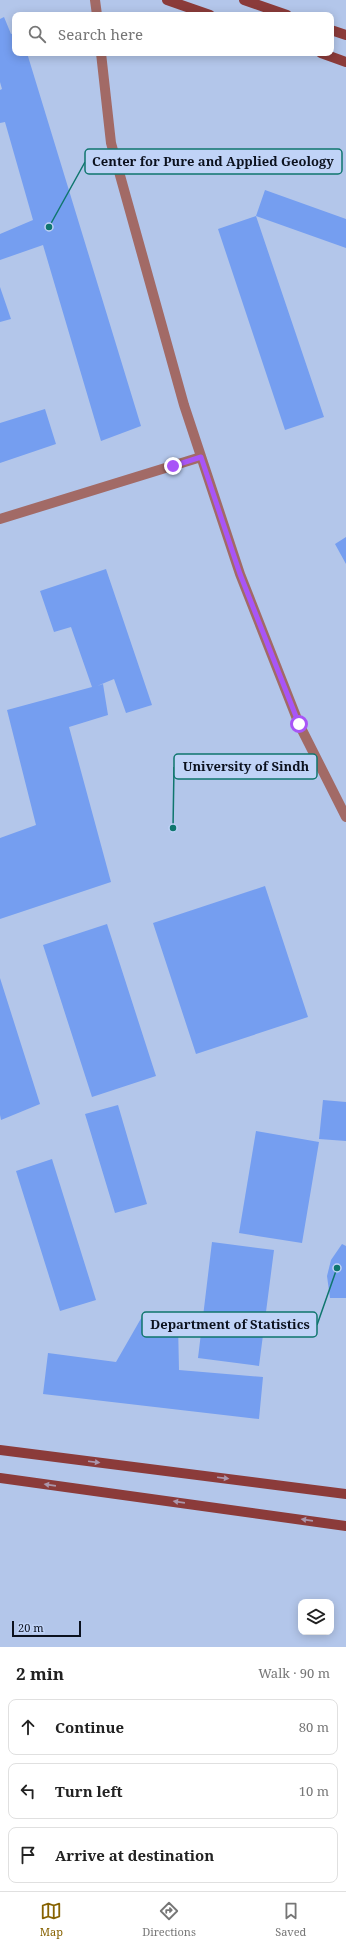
<!DOCTYPE html>
<html lang="en">
<head>
<meta charset="utf-8">
<style>
	:root { --surface:#fff; --page:#f2f2f2; --text:#222; --muted:#767676; --line:#e0e0e0; --accent:#876200 }
	body { margin:0; font-family:"Noto Serif",serif; background:var(--page); color:var(--text) }
	.controls { position:absolute; right:12px; bottom:12px; display:grid; overflow:hidden; border-radius:8px; box-shadow:0 2px 10px #0003 }
	.controls button { width:36px; height:36px; display:grid; place-items:center; padding:0; border:0; border-bottom:1px solid var(--line); background:var(--surface); color:var(--text); font:20px sans-serif }
	.scale { position:absolute; left:12px; bottom:10px; width:69px; box-sizing:border-box; padding-left:4px; border:2px solid #0b111e; border-top:0; font-size:11px; line-height:14px; white-space:nowrap; color:#0b111e; -webkit-text-stroke:3px #c0d3f7; paint-order:stroke }
	.stop { position:absolute; width:12px; height:12px; margin:-9px; border:3px solid #a855f7; border-radius:50%; background:#fff }
	.stop.end { background:#a855f7; border-color:#fff; box-shadow:0 1px 4px #0008 }
	.list { margin:0; padding:0; list-style:none }
	h2 { display:flex; justify-content:space-between; align-items:center; height:52px; margin:0; padding:0 16px; font-size:17px }
	h2 small { font-size:13px; font-weight:400; color:var(--muted) }
	.list li { display:grid; grid-template-columns:26px 1fr auto; gap:12px; align-items:center; box-sizing:border-box; height:56px; margin:0 8px 8px; padding:0 8px; border:1px solid var(--line); border-radius:8px }
	.list b { display:block; font-size:15px; white-space:nowrap }
	.list em { font-size:13px; font-style:normal; color:var(--muted) }
	.icon { flex:none; width:22px; height:22px; fill:none; stroke:currentColor; stroke-width:2; stroke-linecap:round; stroke-linejoin:round }
	.map { position:relative; flex:none; width:346px; height:1647px; overflow:hidden }
	.search { position:absolute; background:var(--surface); box-shadow:0 2px 10px #0003; left:12px; right:12px; top:12px; height:44px; display:flex; align-items:center; gap:10px; box-sizing:border-box; padding:0 14px; border-radius:8px; color:var(--muted); font-size:15px }
	.sheet { height:244px; background:var(--surface) }
	nav { display:flex; justify-content:space-around; align-items:center; box-sizing:border-box; height:56px; border-top:1px solid var(--line); background:var(--surface); font-size:11px; color:var(--muted) }
	nav a { display:grid; justify-items:center; gap:2px }
	nav .on { color:var(--accent) }
	.map>svg:first-child { display:block }
</style>
</head>
<body>
<div class="map">
<svg width="346" height="1647" viewBox="0 0 346 1647">
	<rect width="100%" height="100%" fill="#b3c6ea"/>
	<path fill="#759ef0" d="M4,17L11,34L15,33V53H27L141,426L101,441L43,245L0,260V234L33,220L5,122L0,123V90L2,89L0,82V19Z
		M265,190L346,219V248L256,216L324,417L285,430L218,229L256,216Z
		M0,287L11,319L0,322Z
		M45,409L56,444L0,463V423Z
		M346,537V564L335,544Z
		M106,569L152,705L126,713L114,679L97,686L103,684L108,715L69,727L111,882L0,919V838L36,825L7,710L92,687L71,627L54,632L40,591Z
		M265,886L308,1017L196,1054L153,923Z
		M107,924L156,1076L92,1097L43,945Z
		M0,978L40,1104L1,1120L0,1115Z
		M323,1100L346,1102V1141L319,1139Z
		M118,1105L147,1204L115,1213L85,1114Z
		M256,1131L319,1142L302,1243L239,1233Z
		M52,1159L96,1300L60,1311L16,1171Z
		M212,1242L274,1250L259,1366L198,1358Z
		M342,1244L346,1246V1298H330L327,1276L331,1260Z
		M143,1315L178,1323L179,1370L263,1377L259,1419L43,1394L48,1353L116,1362Z"/>
	<g fill="none" stroke-linecap="round" stroke-linejoin="round">
		<path stroke="#a26a66" stroke-width="10" d="M95,0L97,15
			M101,53L111,143L184,405L240,574L299,724L346,817
			M0,519L201,457"/>
		<path stroke="#8b3b3a" stroke-width="10" d="M167,0L210,15
			M244,0L287,15
			M331,30L346,35
			M321,53L346,62
			M0,1450L346,1494
			M0,1478L346,1526"/>
	</g>
	<defs><path id="oneway-solid" d="M-6-.8H1V-3.2L6.5 0L1 3.2V.8H-6Z"/></defs>
	<g fill="#ab96ab">
		<use href="#oneway-solid" transform="translate(94 1462) rotate(7)"/>
		<use href="#oneway-solid" transform="translate(223 1478) rotate(7)"/>
		<use href="#oneway-solid" transform="translate(50 1485) rotate(-172)"/>
		<use href="#oneway-solid" transform="translate(179 1502) rotate(-172)"/>
		<use href="#oneway-solid" transform="translate(307 1520) rotate(-172)"/>
	</g>
	<g fill="none" stroke-linecap="round" stroke-linejoin="round">
		<path stroke="#a855f7" stroke-width="5" d="M173,466L201,457L240,574L299,724"/>
	</g>
	<path fill="none" stroke="#0f766e" stroke-width="1.5" d="M49 227L85 162M173 828L174 767M337 1268L317 1325"/>
	<g fill="#0f766e" stroke="#c0d3f7" stroke-width="1.5">
		<circle cx="49" cy="227" r="4"/>
		<circle cx="173" cy="828" r="4"/>
		<circle cx="337" cy="1268" r="4"/>
	</g>
	<g fill="#c0d3f7" stroke="#0f766e" stroke-width="1.5">
		<rect x="85" y="149" width="257" height="25" rx="4"/>
		<rect x="174" y="754" width="143" height="25" rx="4"/>
		<rect x="142" y="1312" width="175" height="25" rx="4"/>
	</g>
	<g font-size="13" text-anchor="middle" font-weight="bold" fill="#0b111e">
		<text x="213" y="166">Center for Pure and Applied Geology</text>
		<text x="246" y="771">University of Sindh</text>
		<text x="230" y="1329">Department of Statistics</text>
	</g>
</svg>
<div class="controls">
<button><svg class="icon" aria-label="layers" viewBox="0 0 24 24"><path d="M12 4l9 5-9 5-9-5zM3 14l9 5 9-5"/></svg></button>
</div>
<div class="scale">20 m</div>
<div class="stop" style="left:299px;top:724px"></div>
<div class="stop end" style="left:173px;top:466px"></div>
<div class="search"><svg class="icon" aria-label="search" viewBox="0 0 24 24"><circle cx="10" cy="10" r="6"/><path d="M15 15l6 6"/></svg>Search here</div>
</div>
<section class="sheet">
<h2>2 min<small>Walk · 90 m</small></h2>
<ul class="list">
<li><svg class="icon" aria-label="ahead" viewBox="0 0 24 24"><path d="M12 20V5M6 11l6-6 6 6"/></svg><div><b>Continue</b></div><em>80 m</em></li>
<li><svg class="icon" aria-label="left" viewBox="0 0 24 24"><path d="M17 20v-9H6M10 6l-5 5 5 5"/></svg><div><b>Turn left</b></div><em>10 m</em></li>
<li><svg class="icon" aria-label="arrive" viewBox="0 0 24 24"><path d="M6 21V4h12l-3 4 3 4H6"/></svg><div><b>Arrive at destination</b></div></li>
</ul>
</section>
<nav>
<a class="on"><svg class="icon" aria-label="map" viewBox="0 0 24 24"><path d="M3 6l6-2 6 2 6-2v14l-6 2-6-2-6 2zM9 4v14M15 6v14"/></svg>Map</a>
<a><svg class="icon" aria-label="directions" viewBox="0 0 24 24"><path d="M12 3l9 9-9 9-9-9zM9 14v-3h6M13 9l2 2-2 2"/></svg>Directions</a>
<a><svg class="icon" aria-label="saved" viewBox="0 0 24 24"><path d="M7 4h10v16l-5-4-5 4z"/></svg>Saved</a>
</nav>
</body>
</html>
